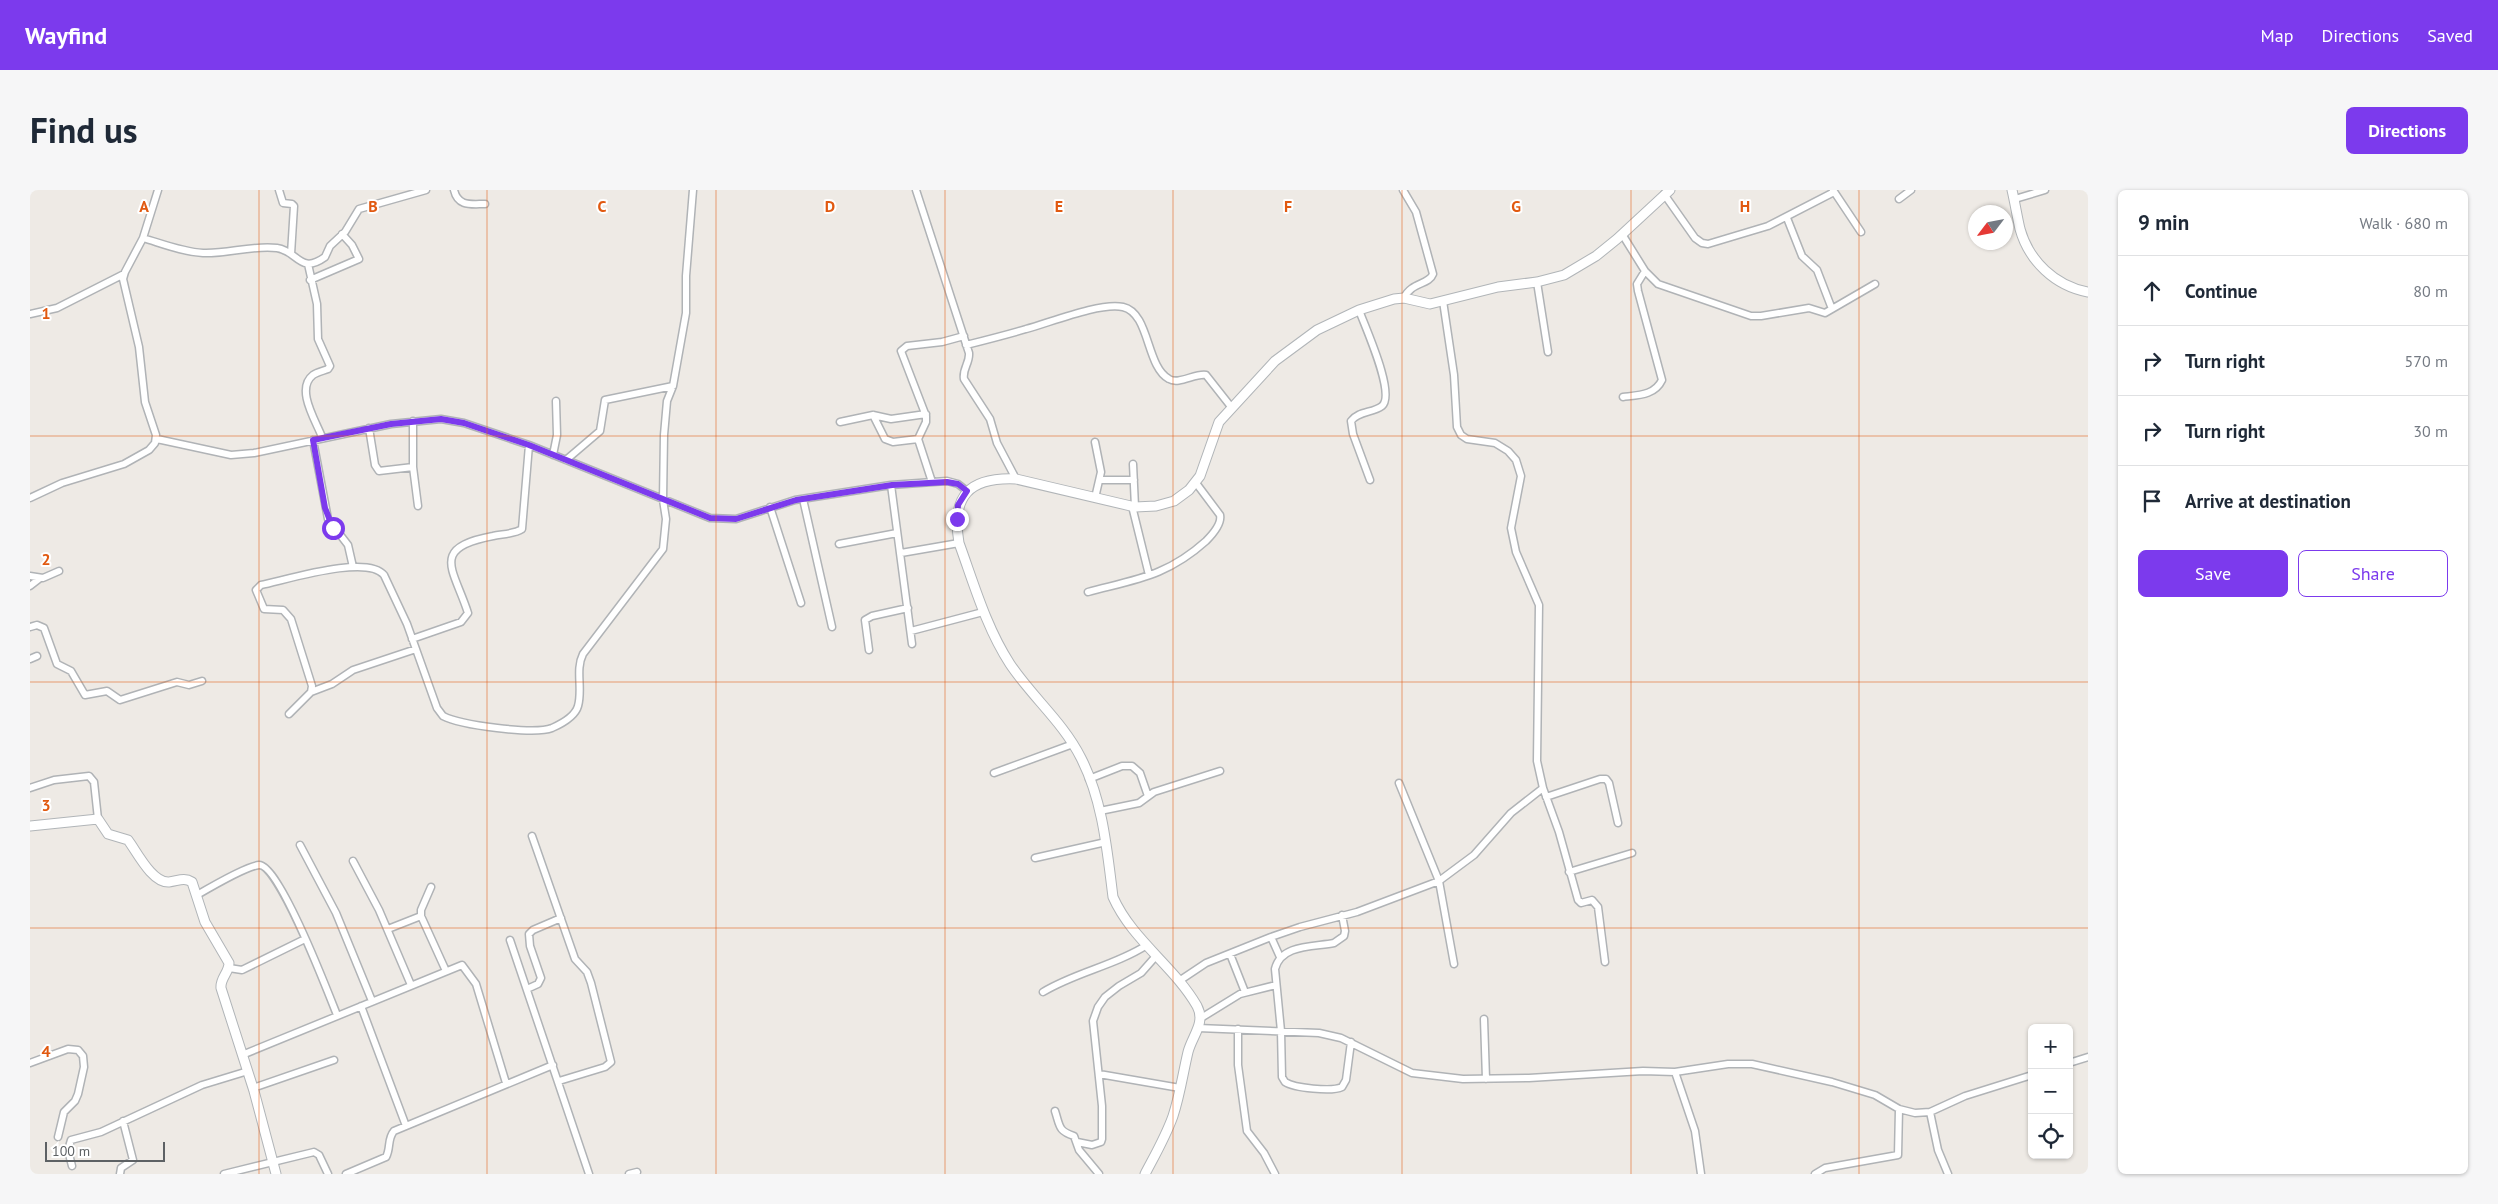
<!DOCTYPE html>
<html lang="en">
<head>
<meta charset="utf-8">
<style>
	:root { --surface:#fff; --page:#f6f6f7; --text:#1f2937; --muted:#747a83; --line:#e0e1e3; --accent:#7c3aed }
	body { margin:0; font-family:"PT Sans",sans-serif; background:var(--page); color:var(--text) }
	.controls { position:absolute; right:15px; bottom:15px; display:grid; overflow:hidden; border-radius:8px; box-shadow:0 1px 4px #0004 }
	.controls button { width:45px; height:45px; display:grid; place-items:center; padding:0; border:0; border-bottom:1px solid var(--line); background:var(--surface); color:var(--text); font:25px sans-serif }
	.compass { position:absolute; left:1938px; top:15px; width:45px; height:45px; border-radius:50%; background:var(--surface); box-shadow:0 1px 4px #0004; rotate:238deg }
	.scale { position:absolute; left:15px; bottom:12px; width:120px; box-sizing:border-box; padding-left:5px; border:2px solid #5d6164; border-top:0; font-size:14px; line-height:18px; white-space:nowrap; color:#5d6164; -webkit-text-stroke:4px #fff; paint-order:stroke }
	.stop { position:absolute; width:15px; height:15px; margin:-11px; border:4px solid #7c3aed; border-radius:50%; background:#fff }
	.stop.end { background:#7c3aed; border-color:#fff; box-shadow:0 1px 5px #0008 }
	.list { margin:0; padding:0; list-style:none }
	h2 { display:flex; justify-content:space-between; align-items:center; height:65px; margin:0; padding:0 20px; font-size:21px }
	h2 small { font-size:16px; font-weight:400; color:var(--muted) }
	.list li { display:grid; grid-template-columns:32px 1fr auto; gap:15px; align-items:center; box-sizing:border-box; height:70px; padding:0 20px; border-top:1px solid var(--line) }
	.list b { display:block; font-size:19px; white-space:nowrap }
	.list em { font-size:16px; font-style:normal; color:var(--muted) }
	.actions { display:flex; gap:10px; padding:15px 20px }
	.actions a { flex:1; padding:11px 0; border:1px solid var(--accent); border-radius:8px; text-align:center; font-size:18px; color:var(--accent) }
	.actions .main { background:var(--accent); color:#fff }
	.icon { flex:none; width:28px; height:28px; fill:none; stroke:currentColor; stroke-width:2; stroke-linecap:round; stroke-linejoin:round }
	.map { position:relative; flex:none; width:2058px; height:984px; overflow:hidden; border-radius:8px }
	header { display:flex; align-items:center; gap:30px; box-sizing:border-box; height:70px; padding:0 25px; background:var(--accent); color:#fff }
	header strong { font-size:24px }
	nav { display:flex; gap:28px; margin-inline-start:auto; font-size:18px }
	.intro { display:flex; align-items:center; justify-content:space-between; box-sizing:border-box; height:120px; padding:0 30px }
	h1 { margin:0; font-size:35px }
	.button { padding:12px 22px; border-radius:8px; background:var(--accent); color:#fff; font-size:18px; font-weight:700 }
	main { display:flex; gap:30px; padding:0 30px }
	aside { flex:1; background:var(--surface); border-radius:8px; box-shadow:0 1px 4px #0004 }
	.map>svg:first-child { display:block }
</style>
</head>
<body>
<header>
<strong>Wayfind</strong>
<nav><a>Map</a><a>Directions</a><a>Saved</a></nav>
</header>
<div class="intro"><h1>Find us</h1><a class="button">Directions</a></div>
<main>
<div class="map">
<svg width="2058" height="984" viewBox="0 0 2058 984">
	<rect width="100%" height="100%" fill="#eeeae5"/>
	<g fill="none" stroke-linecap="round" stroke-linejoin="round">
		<defs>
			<path id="street" d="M249,0L253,13L262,14L264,16L261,64
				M424,0C428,17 441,14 455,14
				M886,0L939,163C940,173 932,179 934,189L960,229L967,253L986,289
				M1373,0L1386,22L1403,84C1399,95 1381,92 1374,108
				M1803,0L1831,42
				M1634,4L1665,48L1672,53L1678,54L1738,36L1804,2
				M1869,9L1881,0
				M1985,9L2015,0
				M1757,28L1772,66L1787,80L1802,119
				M1592,44L1615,81L1628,94L1721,126H1731L1779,118L1795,123L1845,94
				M113,48C133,54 153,62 173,63C198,64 221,55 247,58C268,61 270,85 295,67L300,56L315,42L329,19L396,0
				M278,74L287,114L288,149L300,176L298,179C293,181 287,182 283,185C265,199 286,231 292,247
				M280,90L329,69L322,55L312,44
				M1507,92L1518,162
				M1413,111L1424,185L1427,237L1431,245L1437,249L1465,253L1478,261L1486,270L1491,286L1481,338L1486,362L1509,415L1507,571L1513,598L1529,642L1548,710L1551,713L1562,710L1568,717L1575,772
				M1329,120C1335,137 1366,204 1352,216C1343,223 1328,221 1321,231L1323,244L1340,290
				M0,124L27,118L94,84
				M936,155C956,150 976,145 996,139C1019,133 1070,112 1093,117C1120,123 1116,177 1139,189C1149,195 1165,183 1176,185L1202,218
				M1593,207C1609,205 1625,205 1632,190L1608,101L1607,94L1615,81
				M843,225L855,249L863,252L888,249
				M383,231V277L388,316
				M810,232L843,225L861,229L896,224
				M339,238L345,275L349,281L383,277
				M127,249L201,265L224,263L361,234L411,229L434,233L499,255L680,328L706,329L765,310L861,295L917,291L928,294L937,301
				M283,250L298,329L318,355L323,377
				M523,265L527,245L526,211
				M536,270L570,241L575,210L643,196
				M1103,274L1105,317
				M1070,290H1104
				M902,292L888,249L896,232V226L871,161L877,156L912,152L934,146
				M861,295L882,454
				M0,308L32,293L94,274L119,260L125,253L126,245L115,212L109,157L93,89L95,82L113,48L128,0
				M1065,308L1071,282L1065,252
				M773,309L802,437
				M1102,316L1119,385
				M740,317L771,413
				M809,354L867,343
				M871,363L929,353
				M0,386L13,388L29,381
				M0,396L9,389
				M1058,402C1107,389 1137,386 1176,351C1182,345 1192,334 1190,325L1166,293
				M0,437L7,435L14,438L27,474L41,481L55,505L77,501L90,510L147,492L159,495L172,491
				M881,441L953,422
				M382,449L431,432L438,423C424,379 399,358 463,346C472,344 485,344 492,339L499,255
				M839,460L835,430L842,426L878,418
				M0,469L7,466
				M281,502L302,494L323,480L386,459
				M259,524L281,502L282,496L261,429L253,420L234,419L226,400L231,395C256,390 337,364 354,385L377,434L407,518L413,526C430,535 504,545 522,538C531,534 545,527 548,516C553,499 545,480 553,464L633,359L636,329L633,310L634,245L637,211L643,196L656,123V86L663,0
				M964,583L1043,554
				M1059,589L1092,576H1102L1110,583L1118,606
				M1369,593L1409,691L1424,774
				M0,598L24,590L59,586L64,592L68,629
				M1516,607L1570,589H1576L1579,593L1588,633
				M1070,621L1109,613L1124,602L1190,581
				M502,646L545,769L557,782L561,793L581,872L575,877L529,891
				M270,655L306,723L342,811
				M1005,668L1076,652
				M323,671L349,720L381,795
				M1539,682L1602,663
				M401,697L391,720V726L416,781
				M167,705C179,698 217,676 229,675C249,674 299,805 307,825
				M1312,725L1315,741L1314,746L1304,753C1284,757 1251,754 1245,779L1251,841L1252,887L1255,892C1264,898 1302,902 1312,897L1316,890L1321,852
				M358,739L391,726
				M1241,747L1250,767
				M480,750L559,984
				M1200,764L1215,802
				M199,778L212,780L275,749
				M1149,791L1176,773L1241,747L1270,737L1327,722L1409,691L1444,665L1481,623L1513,598
				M497,799L508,794L511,788L500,756L499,744L503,740L531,728
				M1013,802C1046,782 1084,776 1117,755
				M331,816L376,936
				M1171,828L1210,804L1246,795
				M1454,829L1456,889
				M1168,838L1289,843L1311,848L1382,883L1433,889L1499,888L1613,881L1645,882L1698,874H1722L1802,892L1845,905L1869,919L1885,923L1900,922L1935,906L2002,885
				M1208,839V875L1217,941L1234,963L1245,984
				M212,865L432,775L446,794L476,893
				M0,873L38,859L48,860L53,866L54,877L48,904L45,911L34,922L28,947
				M2039,873L2058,867
				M1645,882L1665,941L1671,984
				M1069,884L1150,898
				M223,898L304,870
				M1025,921C1030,936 1028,941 1044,946L1049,960L1069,984
				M1900,922L1908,960L1918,984
				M1047,952L1062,955L1071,952L1072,949V916L1063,831L1068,817L1075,807L1089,796L1111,783L1126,766
				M42,976L38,960L41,950L71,942L172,895L218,881
				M90,984L91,978L103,970L93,931
				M194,984L284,962L289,965L298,984
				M316,984L356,967C361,958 357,949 364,941L523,875
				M599,984L607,982
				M1785,984L1795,978L1868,965L1869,919"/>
			<path id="secondary" d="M1982,0C1985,13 1987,26 1990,39C1999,71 2025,96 2058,102
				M0,636L68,629L78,644L98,650C107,662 122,693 139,692C148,691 154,687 162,692L175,732L199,773C199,783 190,788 191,798L224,901L246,984
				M1115,984C1125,965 1136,946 1143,926C1150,905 1153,883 1158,862C1162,846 1176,833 1167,816C1144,776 1102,750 1083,707C1077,660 1073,611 1051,568C1033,532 1002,507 980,474C956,437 944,394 929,353C921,306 939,287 986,289L1105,317L1126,316L1144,311L1159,300L1170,286L1189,232L1245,171L1287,140L1329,120L1364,109L1374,108L1400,114L1468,97L1507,92L1534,85L1566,66L1587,49L1640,0"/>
		</defs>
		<use href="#street" stroke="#b0b3b6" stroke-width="9"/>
		<use href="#secondary" stroke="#b1b5b8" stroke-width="11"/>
		<use href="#street" stroke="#fff" stroke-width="6"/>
		<use href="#secondary" stroke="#fff" stroke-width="9"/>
	</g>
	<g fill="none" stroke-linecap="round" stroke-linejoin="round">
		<path stroke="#7c3aed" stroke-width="6" d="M303,338L295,318L283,250L361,234L411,229L434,233L499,255L680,328L706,329L766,310L862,295L917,292L928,294L937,301L928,315L927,329"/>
	</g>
	<path fill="none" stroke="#e15910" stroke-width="1" stroke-opacity="0.55" d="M229,0V984M457,0V984M686,0V984M915,0V984M1143,0V984M1372,0V984M1601,0V984M1829,0V984M0,246H2058M0,492H2058M0,738H2058"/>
	<g font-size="16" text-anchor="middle" font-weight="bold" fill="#e15910" stroke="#fff" stroke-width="4" stroke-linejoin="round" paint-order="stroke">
		<text x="114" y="22">A</text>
		<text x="343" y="22">B</text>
		<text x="572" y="22">C</text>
		<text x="800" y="22">D</text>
		<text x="1029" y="22">E</text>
		<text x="1258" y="22">F</text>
		<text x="1486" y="22">G</text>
		<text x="1715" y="22">H</text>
		<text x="16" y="129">1</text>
		<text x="16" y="375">2</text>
		<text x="16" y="621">3</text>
		<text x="16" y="867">4</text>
	</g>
</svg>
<div class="controls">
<button>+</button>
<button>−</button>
<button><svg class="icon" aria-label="locate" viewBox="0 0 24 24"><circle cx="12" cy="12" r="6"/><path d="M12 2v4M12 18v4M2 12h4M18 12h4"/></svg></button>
</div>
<svg class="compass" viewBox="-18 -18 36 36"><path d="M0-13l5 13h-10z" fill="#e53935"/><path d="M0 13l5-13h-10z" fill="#747a83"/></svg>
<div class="scale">100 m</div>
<div class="stop" style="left:303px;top:338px"></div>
<div class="stop end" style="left:927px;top:329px"></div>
</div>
<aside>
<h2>9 min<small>Walk · 680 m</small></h2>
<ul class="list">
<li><svg class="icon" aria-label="ahead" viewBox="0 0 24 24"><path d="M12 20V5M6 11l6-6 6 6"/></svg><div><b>Continue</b></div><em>80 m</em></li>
<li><svg class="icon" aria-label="right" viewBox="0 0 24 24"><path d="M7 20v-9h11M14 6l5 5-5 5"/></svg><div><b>Turn right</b></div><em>570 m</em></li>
<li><svg class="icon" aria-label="right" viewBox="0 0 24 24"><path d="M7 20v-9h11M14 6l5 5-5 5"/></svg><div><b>Turn right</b></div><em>30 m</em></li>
<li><svg class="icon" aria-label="arrive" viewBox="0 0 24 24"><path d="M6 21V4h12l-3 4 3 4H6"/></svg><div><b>Arrive at destination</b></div></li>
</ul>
<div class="actions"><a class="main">Save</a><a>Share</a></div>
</aside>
</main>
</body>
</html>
